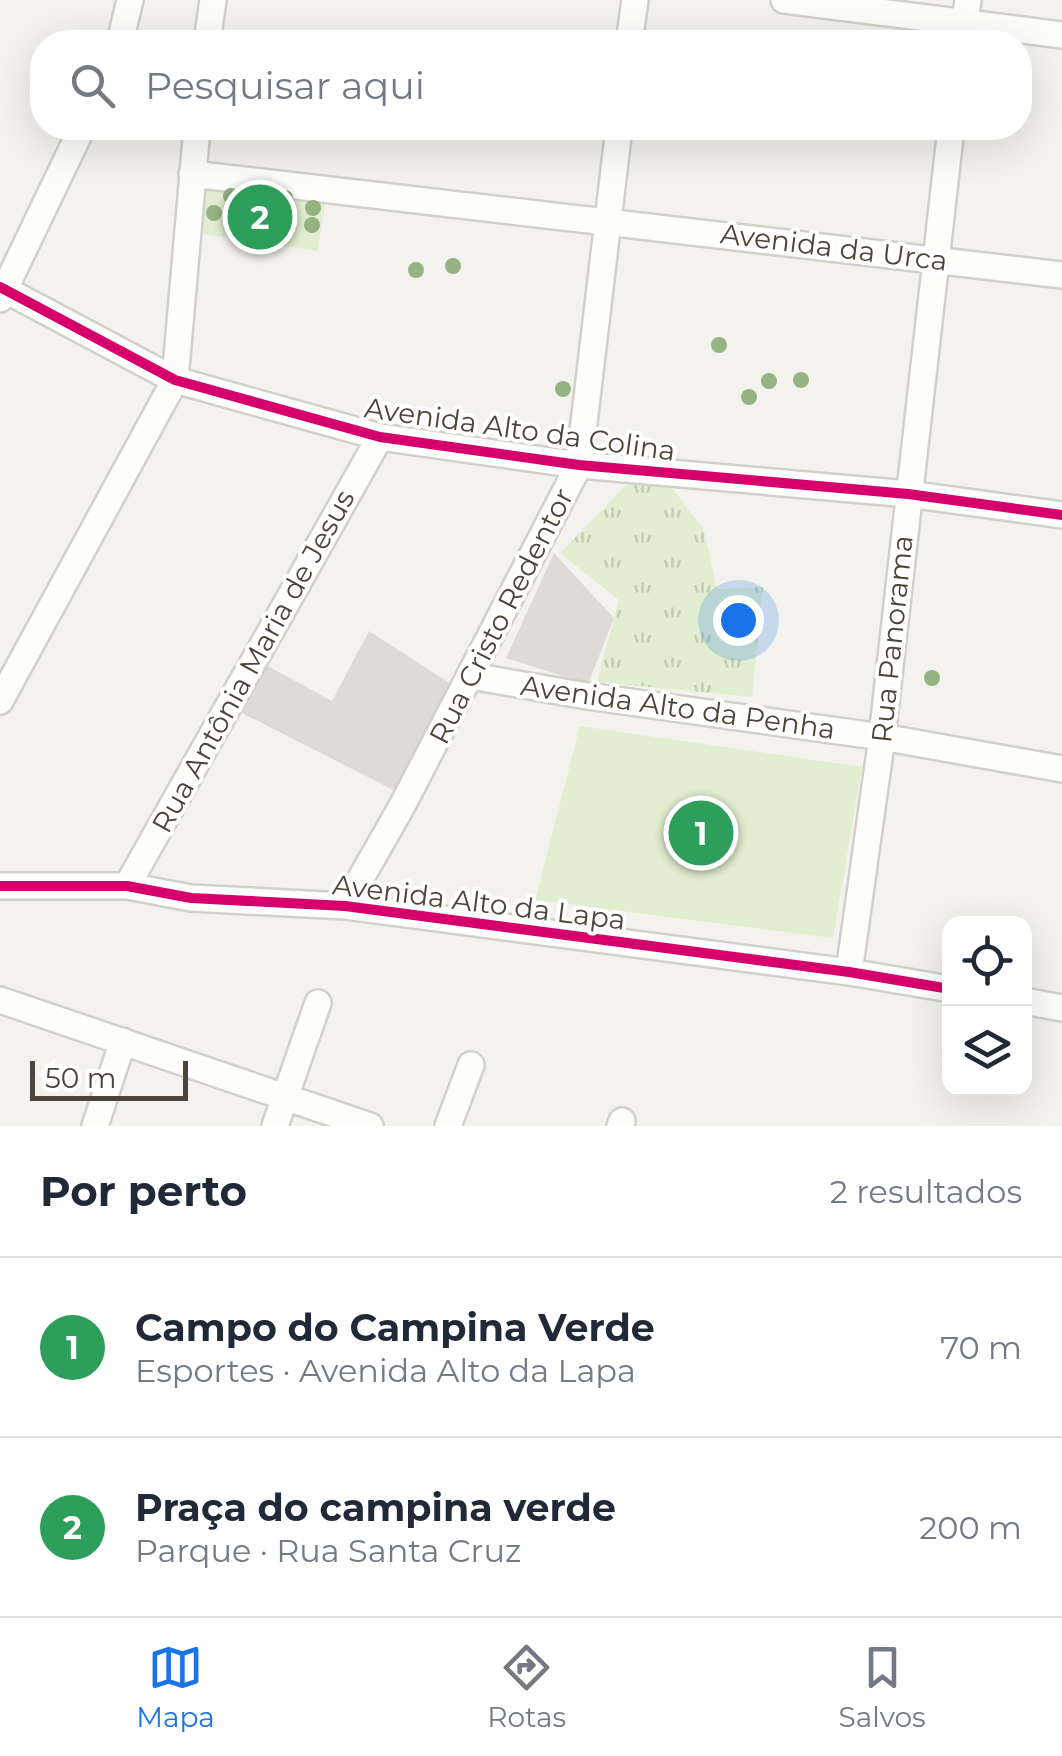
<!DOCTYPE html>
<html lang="pt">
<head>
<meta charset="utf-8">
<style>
	:root { --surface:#fff; --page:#f6f6f7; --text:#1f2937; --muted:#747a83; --line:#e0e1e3; --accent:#1a73e8 }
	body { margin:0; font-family:Montserrat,sans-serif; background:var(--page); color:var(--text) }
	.controls { position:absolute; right:30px; bottom:30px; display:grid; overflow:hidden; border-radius:20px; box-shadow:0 10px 40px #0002 }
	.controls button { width:90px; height:90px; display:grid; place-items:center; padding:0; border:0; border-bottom:2px solid var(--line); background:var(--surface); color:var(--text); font:50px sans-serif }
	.scale { position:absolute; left:30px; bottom:25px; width:158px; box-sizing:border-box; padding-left:10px; border:5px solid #4b4439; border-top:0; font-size:28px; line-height:35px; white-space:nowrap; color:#4b4439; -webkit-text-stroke:8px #fff; paint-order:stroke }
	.you { position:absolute; left:738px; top:620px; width:35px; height:35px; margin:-25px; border:8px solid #fff; border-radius:50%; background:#1a73e8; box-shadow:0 0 0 15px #1a73e833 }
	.badge { display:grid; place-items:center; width:65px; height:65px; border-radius:50%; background:var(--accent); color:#fff; font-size:32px; font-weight:700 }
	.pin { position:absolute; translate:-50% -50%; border:5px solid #fff; box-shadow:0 2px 10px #0006 }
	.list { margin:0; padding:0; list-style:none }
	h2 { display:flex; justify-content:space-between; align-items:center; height:130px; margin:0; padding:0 40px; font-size:42px }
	h2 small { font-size:32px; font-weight:400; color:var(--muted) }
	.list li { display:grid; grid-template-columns:65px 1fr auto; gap:30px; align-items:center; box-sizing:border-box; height:180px; padding:0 40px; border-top:2px solid var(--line) }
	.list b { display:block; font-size:38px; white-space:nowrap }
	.list p { margin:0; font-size:32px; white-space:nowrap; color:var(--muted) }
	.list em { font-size:32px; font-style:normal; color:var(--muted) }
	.icon { flex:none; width:55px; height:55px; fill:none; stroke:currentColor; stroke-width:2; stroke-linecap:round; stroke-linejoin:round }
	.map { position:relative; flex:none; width:1062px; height:1126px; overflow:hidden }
	.search { position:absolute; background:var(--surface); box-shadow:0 10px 40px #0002; left:30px; right:30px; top:30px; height:110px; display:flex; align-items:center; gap:25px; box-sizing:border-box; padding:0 35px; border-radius:40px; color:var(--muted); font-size:38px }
	.sheet { height:490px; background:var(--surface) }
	nav { display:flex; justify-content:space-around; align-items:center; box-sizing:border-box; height:140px; border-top:2px solid var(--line); background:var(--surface); font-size:28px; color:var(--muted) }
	nav a { display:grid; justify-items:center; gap:5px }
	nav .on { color:var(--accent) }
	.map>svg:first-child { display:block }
</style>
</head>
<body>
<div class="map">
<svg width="1062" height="1126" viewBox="0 0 1062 1126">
	<defs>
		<pattern id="grass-tufts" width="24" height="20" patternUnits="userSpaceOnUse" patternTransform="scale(2.5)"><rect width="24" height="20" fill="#e1eecf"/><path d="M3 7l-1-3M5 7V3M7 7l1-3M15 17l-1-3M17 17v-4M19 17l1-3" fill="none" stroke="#c3cdb2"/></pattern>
	</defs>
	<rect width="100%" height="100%" fill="#f4f2ee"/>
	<path fill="url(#grass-tufts)" d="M632,479L673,489L704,530L717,589L763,587L752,697L597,682L619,600L560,553Z"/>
	<path fill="#e1eecf" d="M203,183L325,201L318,251L196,233Z
		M580,726L862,767L833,938L535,900Z"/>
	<path fill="#dedbd6" d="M554,553L614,618L588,684L506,658Z
		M369,631L462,691L405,796L242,713L264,664L332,701Z"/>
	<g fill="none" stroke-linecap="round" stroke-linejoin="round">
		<defs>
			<path id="minor" d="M784,0L1062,35
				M120,42L130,0
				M207,42L213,0
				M629,42L635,0
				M962,42L968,0
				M192,174L1062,275
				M0,287L175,380L380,437L579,465L908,494L1062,515
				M0,299L82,128
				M471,676L587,696L882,737L1062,769
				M0,701L175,380L197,128
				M0,886H127L191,898L345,906L849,972L950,989
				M127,886L380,437
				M345,906L402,806L579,465L619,128
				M849,972L882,737L951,128
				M0,1000L370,1126
				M1024,1001L1062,1008
				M95,1126L123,1041
				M275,1126L318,1003
				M448,1126L471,1065
				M620,1126L622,1121"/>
		</defs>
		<use href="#minor" stroke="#d2d0cb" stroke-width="30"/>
		<use href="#minor" stroke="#fdfdfc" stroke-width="25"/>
		<defs>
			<path id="cycleway" d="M0,287L175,380L380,437L579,465L908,494L1062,515
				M0,886H127L191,898L345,906L849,972L950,989"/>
		</defs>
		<use href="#cycleway" stroke="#fff" stroke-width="16"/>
		<use href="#cycleway" stroke="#d6006c" stroke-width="10"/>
	</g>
	<g fill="#96b382">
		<circle cx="231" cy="196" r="8"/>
		<circle cx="253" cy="197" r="8"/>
		<circle cx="285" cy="198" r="8"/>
		<circle cx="313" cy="208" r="8"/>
		<circle cx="214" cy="213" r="8"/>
		<circle cx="237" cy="218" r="8"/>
		<circle cx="263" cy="220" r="8"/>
		<circle cx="288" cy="225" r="8"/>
		<circle cx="312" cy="225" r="8"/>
		<circle cx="453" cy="266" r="8"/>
		<circle cx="416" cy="270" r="8"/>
		<circle cx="719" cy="345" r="8"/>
		<circle cx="801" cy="380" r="8"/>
		<circle cx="769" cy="381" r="8"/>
		<circle cx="563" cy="389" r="8"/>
		<circle cx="749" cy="397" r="8"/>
		<circle cx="932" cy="678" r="8"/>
	</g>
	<g text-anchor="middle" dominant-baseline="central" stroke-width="8" stroke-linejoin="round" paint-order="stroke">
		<g font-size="28" fill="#4b4439" stroke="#fff">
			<text transform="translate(834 247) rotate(7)">Avenida da Urca</text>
			<text transform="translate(520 429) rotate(8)">Avenida Alto da Colina</text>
			<text transform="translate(501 616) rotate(-63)">Rua Cristo Redentor</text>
			<text transform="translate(892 639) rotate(-84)">Rua Panorama</text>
			<text transform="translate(253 661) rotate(-61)">Rua Antônia Maria de Jesus</text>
			<text transform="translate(678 707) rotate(8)">Avenida Alto da Penha</text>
			<text transform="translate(479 902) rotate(7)">Avenida Alto da Lapa</text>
		</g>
	</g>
</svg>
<div class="controls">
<button><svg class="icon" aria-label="locate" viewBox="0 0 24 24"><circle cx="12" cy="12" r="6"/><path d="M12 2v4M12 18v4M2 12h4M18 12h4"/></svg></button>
<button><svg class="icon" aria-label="layers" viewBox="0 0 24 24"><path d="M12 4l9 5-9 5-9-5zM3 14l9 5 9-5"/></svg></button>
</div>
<div class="scale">50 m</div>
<div class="you"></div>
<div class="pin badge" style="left:701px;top:833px;background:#2e9e5b">1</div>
<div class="pin badge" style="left:260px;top:217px;background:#2e9e5b">2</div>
<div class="search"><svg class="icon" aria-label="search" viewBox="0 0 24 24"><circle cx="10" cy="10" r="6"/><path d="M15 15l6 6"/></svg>Pesquisar aqui</div>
</div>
<section class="sheet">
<h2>Por perto<small>2 resultados</small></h2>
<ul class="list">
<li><span class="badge" style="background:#2e9e5b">1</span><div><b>Campo do Campina Verde</b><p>Esportes · Avenida Alto da Lapa</p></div><em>70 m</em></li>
<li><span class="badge" style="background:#2e9e5b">2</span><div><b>Praça do campina verde</b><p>Parque · Rua Santa Cruz</p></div><em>200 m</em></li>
</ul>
</section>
<nav>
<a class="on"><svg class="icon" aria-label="map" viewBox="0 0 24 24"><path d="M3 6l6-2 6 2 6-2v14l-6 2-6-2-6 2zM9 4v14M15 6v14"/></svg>Mapa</a>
<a><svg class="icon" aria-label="directions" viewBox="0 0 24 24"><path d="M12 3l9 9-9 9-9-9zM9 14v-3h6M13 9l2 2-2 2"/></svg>Rotas</a>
<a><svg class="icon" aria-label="saved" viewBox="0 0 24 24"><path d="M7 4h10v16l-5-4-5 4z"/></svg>Salvos</a>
</nav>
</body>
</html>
